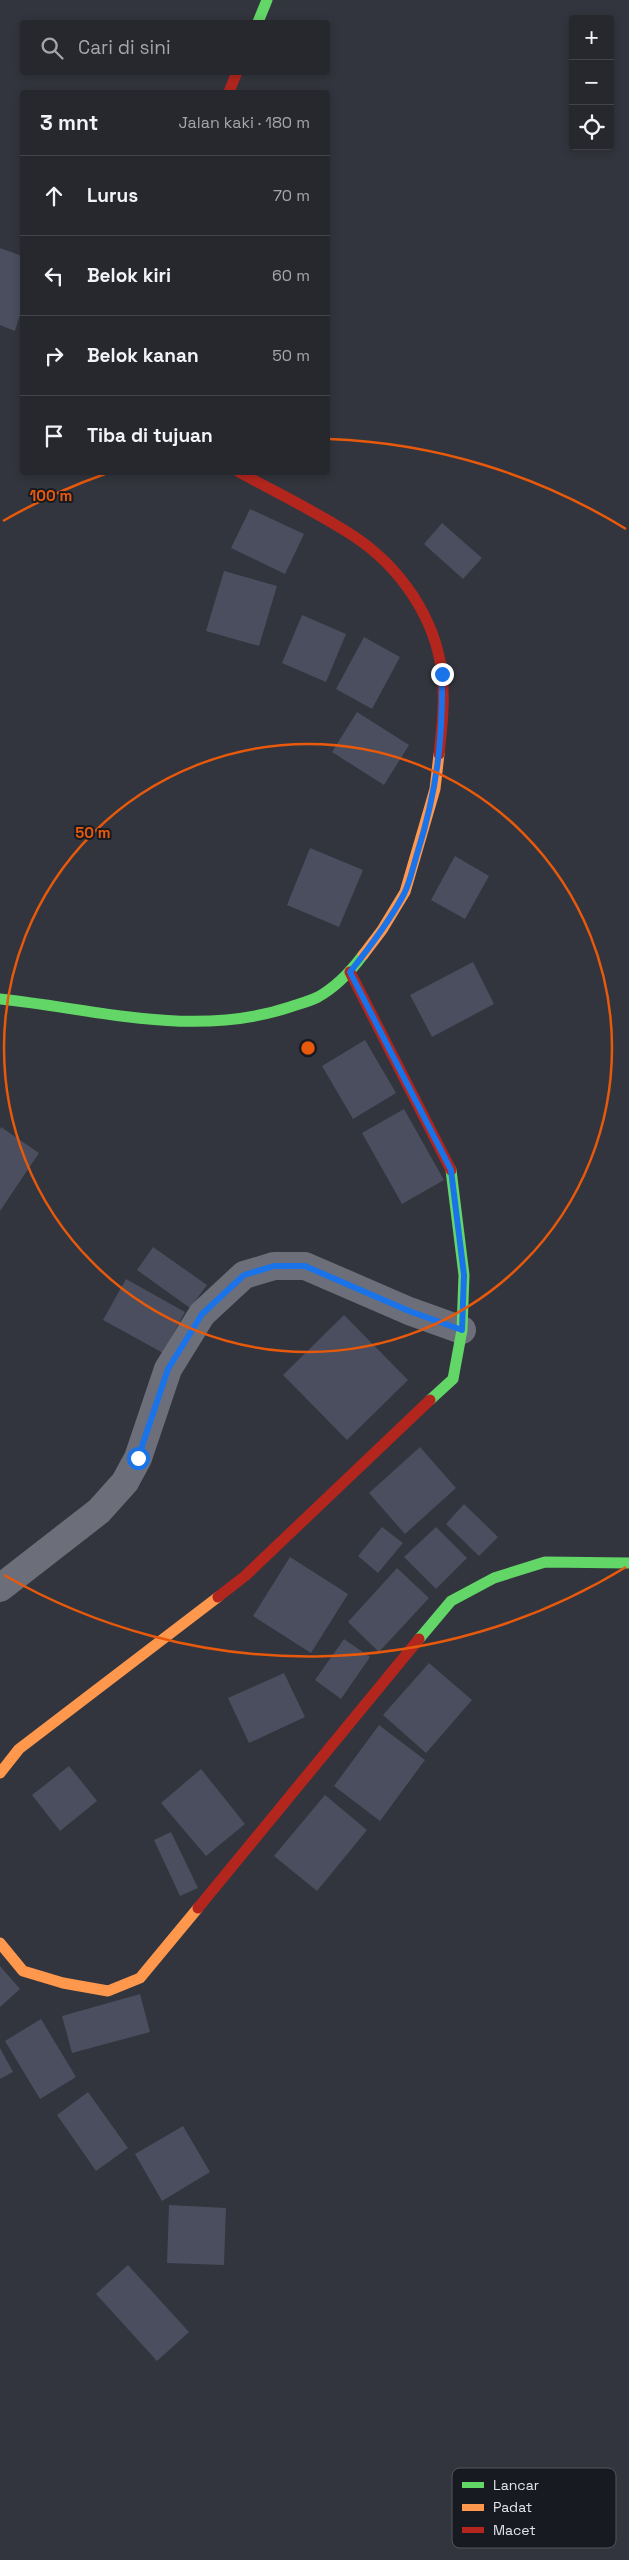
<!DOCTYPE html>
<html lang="id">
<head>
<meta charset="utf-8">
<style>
	:root { --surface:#26282e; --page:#32343a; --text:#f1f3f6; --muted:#a4a6aa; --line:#42444a }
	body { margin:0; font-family:"Space Grotesk",sans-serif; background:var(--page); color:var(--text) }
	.controls { position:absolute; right:15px; top:15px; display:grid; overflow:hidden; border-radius:5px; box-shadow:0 2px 8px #0003 }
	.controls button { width:45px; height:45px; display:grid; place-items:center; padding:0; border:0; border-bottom:1px solid var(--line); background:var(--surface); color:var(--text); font:25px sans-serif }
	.stop { position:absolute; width:15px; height:15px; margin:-11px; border:4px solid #1a73e8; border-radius:50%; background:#fff }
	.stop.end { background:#1a73e8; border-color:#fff; box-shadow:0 1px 5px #0008 }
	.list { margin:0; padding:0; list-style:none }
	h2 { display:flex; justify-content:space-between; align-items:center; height:65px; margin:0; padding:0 20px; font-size:21px }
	h2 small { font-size:16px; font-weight:400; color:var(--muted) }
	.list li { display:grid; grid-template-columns:32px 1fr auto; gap:15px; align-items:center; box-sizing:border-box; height:80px; padding:0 20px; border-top:1px solid var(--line) }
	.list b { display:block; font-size:19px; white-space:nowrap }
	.list em { font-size:16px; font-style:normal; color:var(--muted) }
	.icon { flex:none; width:28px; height:28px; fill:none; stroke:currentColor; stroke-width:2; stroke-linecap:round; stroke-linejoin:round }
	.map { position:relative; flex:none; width:629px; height:2560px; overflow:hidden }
	.search { position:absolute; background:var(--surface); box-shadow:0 2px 8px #0003; left:20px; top:20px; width:310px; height:55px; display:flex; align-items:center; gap:12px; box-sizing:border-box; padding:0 18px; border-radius:5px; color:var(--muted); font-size:19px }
	.panel { position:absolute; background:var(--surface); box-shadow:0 2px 8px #0003; left:20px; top:90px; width:310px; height:385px; border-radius:5px }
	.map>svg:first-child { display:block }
</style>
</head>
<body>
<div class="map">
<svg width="629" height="2560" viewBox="0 0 629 2560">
	<rect width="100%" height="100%" fill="#32353d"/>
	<path fill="#4a4e5e" d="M0,248L22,256V308L15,331L0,325Z
		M250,509L304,534L285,574L231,548Z
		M442,523L482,558L463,579L424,544Z
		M224,571L277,586L259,646L206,631Z
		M302,615L346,634L326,682L282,663Z
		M364,637L400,657L372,709L336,689Z
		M357,712L409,745L384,785L332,752Z
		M310,848L363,870L339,927L287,905Z
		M455,856L489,876L465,919L431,900Z
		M473,962L494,1004L432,1037L410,995Z
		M365,1040L396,1093L353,1119L322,1066Z
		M404,1109L444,1180L402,1204L362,1133Z
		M1,1127L39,1153L0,1211V1130Z
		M153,1247L207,1285L190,1308L137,1270Z
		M126,1279L185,1312L163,1353L103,1320Z
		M344,1315L408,1380L347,1440L283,1375Z
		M420,1447L456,1488L405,1534L369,1493Z
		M464,1504L498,1537L479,1556L446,1524Z
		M382,1527L403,1543L378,1573L358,1556Z
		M436,1527L467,1558L436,1589L404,1557Z
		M290,1557L348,1594L311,1653L253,1616Z
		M397,1568L429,1598L379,1652L348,1622Z
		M344,1639L370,1657L341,1699L315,1680Z
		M429,1663L472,1700L426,1753L383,1715Z
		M284,1673L305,1717L249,1743L228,1698Z
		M379,1725L425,1760L380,1821L334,1786Z
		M69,1766L97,1801L60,1831L32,1795Z
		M201,1769L245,1824L206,1856L161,1803Z
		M325,1795L367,1830L317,1891L274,1856Z
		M171,1832L198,1888L180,1896L154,1840Z
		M0,1966L20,1989L0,2007Z
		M140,1994L150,2032L72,2053L62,2016Z
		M41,2019L76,2077L40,2099L5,2041Z
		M0,2048L13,2072L0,2079Z
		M88,2092L128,2148L96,2171L57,2115Z
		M183,2126L210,2172L162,2201L135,2154Z
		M169,2205L226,2208L224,2265L167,2263Z
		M128,2265L189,2332L157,2361L96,2294Z"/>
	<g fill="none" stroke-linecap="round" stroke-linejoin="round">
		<path stroke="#6c6f79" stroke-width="28" d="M0,1588L99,1511L125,1482L138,1458L168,1369L202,1314L244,1275L274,1266H305L409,1311L462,1330"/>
		<path stroke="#63d668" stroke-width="11" d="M258,22L267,0
			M0,999C96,1009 194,1039 290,1007C299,1004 310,1001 318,997C336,987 351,971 363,955
			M430,1400L453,1379L462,1330L464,1275L451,1170
			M419,1639L451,1601L494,1578L545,1562L629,1563"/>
		<path stroke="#ff974d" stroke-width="11" d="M363,955L382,930L405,892L435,789L439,754
			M0,1773L19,1749L218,1597
			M0,1943L23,1971L63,1983L108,1991L140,1978L198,1908"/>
		<path stroke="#b3261e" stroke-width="11" d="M229,92L237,72
			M239,472C277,493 319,513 355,537C401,568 436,619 442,674C445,700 442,728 439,754
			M350,972L451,1170
			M218,1597L245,1576L430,1400
			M198,1908L419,1639"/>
	</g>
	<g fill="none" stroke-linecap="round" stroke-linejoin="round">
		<path stroke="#1a73e8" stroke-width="6" d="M138,1458L168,1369L202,1314L244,1275L274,1266H305L409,1311L462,1330L464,1275L451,1170L350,972C370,947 389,922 404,894C410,882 413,867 417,854C437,791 443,739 442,674"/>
	</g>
	<g fill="none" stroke="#e8590c" stroke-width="2.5">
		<circle cx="308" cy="1048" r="304"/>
		<path d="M626 1567A609 609 0 0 1 4 1575M3 521A609 609 0 0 1 105 474M329 439A609 609 0 0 1 626 529"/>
	</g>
	<rect x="452" y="2468" width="164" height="80" rx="8" fill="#181a21" stroke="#54565e" stroke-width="1"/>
	<rect x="462" y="2482" width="22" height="6" fill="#63d668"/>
	<rect x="462" y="2504" width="22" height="7" fill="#ff974d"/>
	<rect x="462" y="2527" width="22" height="6" fill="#b3261e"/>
	<g font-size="14" fill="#e0e3ed">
		<text x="493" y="2490">Lancar</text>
		<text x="493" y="2512">Padat</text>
		<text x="493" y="2535">Macet</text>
	</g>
	<circle cx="308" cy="1048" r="8" fill="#e8590c" stroke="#181a21" stroke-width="2.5"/>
	<g font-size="15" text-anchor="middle" font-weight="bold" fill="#e8590c" stroke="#181a21" stroke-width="4" stroke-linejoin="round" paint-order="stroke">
		<text x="51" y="501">100 m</text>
		<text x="93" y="838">50 m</text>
	</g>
</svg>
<div class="controls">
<button>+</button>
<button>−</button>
<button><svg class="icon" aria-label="locate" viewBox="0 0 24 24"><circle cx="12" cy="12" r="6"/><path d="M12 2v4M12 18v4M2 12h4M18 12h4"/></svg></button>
</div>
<div class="stop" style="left:138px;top:1458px"></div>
<div class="stop end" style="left:442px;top:674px"></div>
<div class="search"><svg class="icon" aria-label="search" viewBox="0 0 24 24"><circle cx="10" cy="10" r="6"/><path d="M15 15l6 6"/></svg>Cari di sini</div>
<section class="panel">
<h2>3 mnt<small>Jalan kaki · 180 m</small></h2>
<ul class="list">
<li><svg class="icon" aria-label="ahead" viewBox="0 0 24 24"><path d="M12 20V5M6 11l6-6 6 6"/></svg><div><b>Lurus</b></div><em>70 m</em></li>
<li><svg class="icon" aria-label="left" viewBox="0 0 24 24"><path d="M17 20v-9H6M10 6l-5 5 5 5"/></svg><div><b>Belok kiri</b></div><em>60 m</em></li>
<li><svg class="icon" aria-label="right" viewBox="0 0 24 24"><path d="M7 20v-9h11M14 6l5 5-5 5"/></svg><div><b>Belok kanan</b></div><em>50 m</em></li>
<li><svg class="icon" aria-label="arrive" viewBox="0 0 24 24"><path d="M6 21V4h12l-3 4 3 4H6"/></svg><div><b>Tiba di tujuan</b></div></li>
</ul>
</section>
</div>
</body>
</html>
